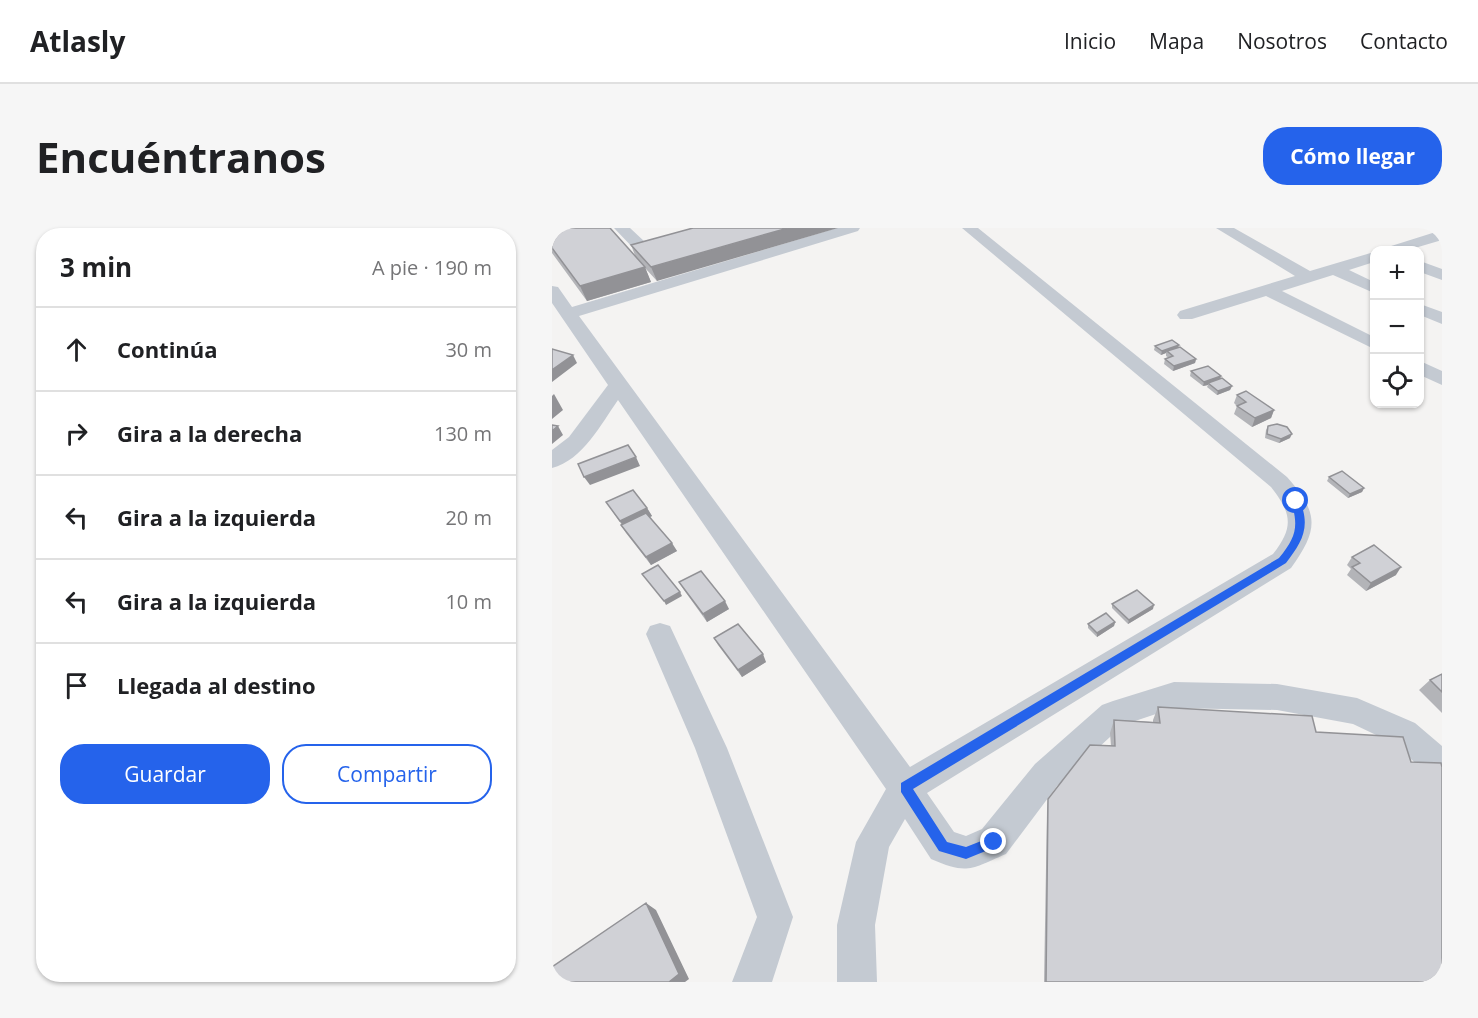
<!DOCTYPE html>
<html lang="es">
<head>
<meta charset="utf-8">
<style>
	:root { --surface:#fff; --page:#f6f6f6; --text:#202124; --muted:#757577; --line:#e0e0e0; --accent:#2563eb }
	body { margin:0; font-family:"Open Sans",sans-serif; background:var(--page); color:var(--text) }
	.controls { position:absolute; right:18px; top:18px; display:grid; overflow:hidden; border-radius:12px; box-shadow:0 2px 4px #0004 }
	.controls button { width:54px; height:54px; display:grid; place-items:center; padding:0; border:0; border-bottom:2px solid var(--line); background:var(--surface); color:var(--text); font:30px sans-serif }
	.stop { position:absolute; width:18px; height:18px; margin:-14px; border:4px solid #2563eb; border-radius:50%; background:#fff }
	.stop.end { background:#2563eb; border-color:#fff; box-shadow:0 2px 6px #0008 }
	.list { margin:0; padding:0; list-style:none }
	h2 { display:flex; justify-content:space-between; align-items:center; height:78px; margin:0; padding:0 24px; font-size:26px }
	h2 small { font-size:20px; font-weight:400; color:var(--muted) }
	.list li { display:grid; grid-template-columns:39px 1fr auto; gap:18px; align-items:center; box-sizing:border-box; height:84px; padding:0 24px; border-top:2px solid var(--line) }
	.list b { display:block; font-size:22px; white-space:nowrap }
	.list em { font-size:20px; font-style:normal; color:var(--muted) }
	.actions { display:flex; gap:12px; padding:18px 24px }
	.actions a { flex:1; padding:14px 0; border:2px solid var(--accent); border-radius:24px; text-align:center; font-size:21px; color:var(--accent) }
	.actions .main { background:var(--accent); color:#fff }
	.icon { flex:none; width:33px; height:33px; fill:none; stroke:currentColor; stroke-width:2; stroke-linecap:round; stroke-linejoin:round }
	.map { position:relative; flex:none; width:890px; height:754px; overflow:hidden; border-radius:24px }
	header { display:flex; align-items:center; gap:36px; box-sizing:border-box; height:84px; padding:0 30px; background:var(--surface); border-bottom:2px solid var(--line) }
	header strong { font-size:28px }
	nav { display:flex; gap:33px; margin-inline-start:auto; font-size:21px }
	.intro { display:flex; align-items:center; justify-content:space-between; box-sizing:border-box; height:144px; padding:0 36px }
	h1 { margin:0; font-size:42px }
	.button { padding:15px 27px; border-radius:24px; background:var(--accent); color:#fff; font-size:21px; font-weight:700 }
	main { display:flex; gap:36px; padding:0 36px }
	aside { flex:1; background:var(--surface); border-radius:24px; box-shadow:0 2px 4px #0004 }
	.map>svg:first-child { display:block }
</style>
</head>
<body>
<header>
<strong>Atlasly</strong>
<nav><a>Inicio</a><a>Mapa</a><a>Nosotros</a><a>Contacto</a></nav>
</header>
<div class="intro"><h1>Encuéntranos</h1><a class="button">Cómo llegar</a></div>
<main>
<aside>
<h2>3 min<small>A pie · 190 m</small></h2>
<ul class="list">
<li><svg class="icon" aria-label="ahead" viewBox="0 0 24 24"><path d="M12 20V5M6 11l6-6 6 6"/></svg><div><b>Continúa</b></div><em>30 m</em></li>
<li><svg class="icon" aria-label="right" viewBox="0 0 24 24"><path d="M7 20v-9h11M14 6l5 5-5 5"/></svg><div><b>Gira a la derecha</b></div><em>130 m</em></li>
<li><svg class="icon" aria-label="left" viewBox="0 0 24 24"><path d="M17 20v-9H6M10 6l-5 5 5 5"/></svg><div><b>Gira a la izquierda</b></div><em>20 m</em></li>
<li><svg class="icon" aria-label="left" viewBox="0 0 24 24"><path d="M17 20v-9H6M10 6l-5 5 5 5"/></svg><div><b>Gira a la izquierda</b></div><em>10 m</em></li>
<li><svg class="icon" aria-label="arrive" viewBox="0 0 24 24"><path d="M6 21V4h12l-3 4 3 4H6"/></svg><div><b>Llegada al destino</b></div></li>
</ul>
<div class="actions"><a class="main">Guardar</a><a>Compartir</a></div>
</aside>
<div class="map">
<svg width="890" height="754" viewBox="0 0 890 754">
	<rect width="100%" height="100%" fill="#f4f3f2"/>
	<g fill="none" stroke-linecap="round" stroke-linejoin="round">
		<path fill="#c4cad2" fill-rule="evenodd" d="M62,0H78L93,14L144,0H168L166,3L90,25L84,23Z
			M285,0H308L306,3L27,88L358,539L721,326C742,299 740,286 719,259L410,0H426L735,249C767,285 767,301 739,340L375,565L402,604L414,608L430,601L483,536L550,477L561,473L622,454L725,456L805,470L863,495L890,518V553L879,549L841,515L801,496L725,482L622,480L571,497L505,558L454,626C419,641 416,647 379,631L353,591L337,619L323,697L325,754H285V697L304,614L334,561L66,172C49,196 31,232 0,240V222L17,209L56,157L0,75V58L6,59L20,79Z
			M664,0H682L758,43L822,24V34L797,42L822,54V65L781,47L730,63L822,109V121L714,68L640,91H628L625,87L628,83L743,48Z
			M890,2V12L856,22H834L836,19Z
			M868,33L890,41V52L868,44Z
			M868,76L890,84V96L868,87Z
			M868,133L890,143V157L868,147Z
			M108,395L118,398L175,520L241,689L220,754H180L205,689L143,520L94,406L98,398Z"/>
	</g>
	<path fill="#b3b4b8" d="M0,0L84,30L79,17L141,0L105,53L93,40L99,54L35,73L0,25Z
		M603,118L626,120L644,131L643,135L621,143L612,136L613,131L617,130L614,128V125L609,127L602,122Z
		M639,143L669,151L680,158L678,162L665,167L655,159L656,157L651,158L638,148Z
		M685,167L722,182L719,190L700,199L682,186L685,178L682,175Z
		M716,198L738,210L727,215L713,210L714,202Z
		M777,249L812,260L810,264L796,270L775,253Z
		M54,274L95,280L100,288L98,289L125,323L99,337L74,305L69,297H70Z
		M800,329L844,347L814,363L795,347L799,341L795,337Z
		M127,354L177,381L155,394L132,362Z
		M560,376L601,381L576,396L560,380Z
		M563,394L562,398L545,409L536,400V396Z
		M162,410L214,434L190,449L166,417Z
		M890,446V485L867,462L878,452Z
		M606,479L764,504L890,754H492L495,582L496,571L559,518L558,505L562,492L601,494V492Z"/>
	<path fill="#929296" d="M236,0H286L105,53L99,39Z
		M93,39L99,54L35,73L28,58Z
		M627,117L626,121L615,123L614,125L609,127L610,123Z
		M21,127L25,135L0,154V142Z
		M644,131L643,135L621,143L622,138Z
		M669,148L668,153L656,155V157L651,158L652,154Z
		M680,158L678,162L665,167L666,163Z
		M2,166L11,182L0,191V168Z
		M722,182L719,190L700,199L703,190Z
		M6,198L11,207L0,216V203Z
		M740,206L738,210L727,215L729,211Z
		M84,229L88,238L38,257L32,249Z
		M812,260L810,264L796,270L798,266Z
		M95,280L100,288L73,301L68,293Z
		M120,315L125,323L99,337L94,329Z
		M849,339L844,347L814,363L819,355Z
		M128,364L130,368L114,377L112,373Z
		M173,373L177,381L155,394L151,386Z
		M602,377L601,381L576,396L577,392Z
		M563,394L562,398L545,409V405Z
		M211,426L214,434L190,449L186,442Z
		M94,675L104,682L137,751L133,754H117Z"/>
	<path fill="#d0d1d6" stroke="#929296" stroke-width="1.5" d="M0,0H58L93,39L28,58L0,20Z
		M141,0H236L99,39L79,17Z
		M620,112L627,117L610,123L603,118Z
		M628,119L644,131L622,138L613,131L621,128L615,123Z
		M0,121L21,127L0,142Z
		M656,138L669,148L652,154L639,143Z
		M670,150L680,158L666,163L656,155Z
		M694,163L722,182L703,190L685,178L694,174L685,167Z
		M725,196L735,199L740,206L729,211L715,206L716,198Z
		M0,197L6,198L0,203Z
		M76,217L84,229L32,249L26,236Z
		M790,243L812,260L798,266L777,249Z
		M81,262L95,280L68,293L54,274Z
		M94,285L120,315L94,329L69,297Z
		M822,317L849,339L819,355L800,339L808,335L800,329Z
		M106,337L128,364L112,373L90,346Z
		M149,343L173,373L151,386L127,354Z
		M585,362L602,377L577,392L560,376Z
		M554,385L563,394L545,405L536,396Z
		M186,396L211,426L186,442L162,410Z
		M890,446V464L878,452Z
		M606,479L760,488L764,504L851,509L859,534L889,535L890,539V754H494L496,571L538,517L563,518L562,492L608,495Z
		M94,675L127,746L117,754H0V739Z"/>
	<path fill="#2563eb" d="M744,270C749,273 749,276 751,282C757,304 747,318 734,335L361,561L395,614L414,619L442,608L446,609L448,614L446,618L414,631L387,623L349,564V555L727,330C744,309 747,299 739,273Z"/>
</svg>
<div class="controls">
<button>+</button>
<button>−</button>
<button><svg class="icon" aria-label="locate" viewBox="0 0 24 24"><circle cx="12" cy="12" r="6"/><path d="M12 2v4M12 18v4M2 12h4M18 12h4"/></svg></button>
</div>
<div class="stop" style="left:744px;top:273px"></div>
<div class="stop end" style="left:442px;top:614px"></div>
</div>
</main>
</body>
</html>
